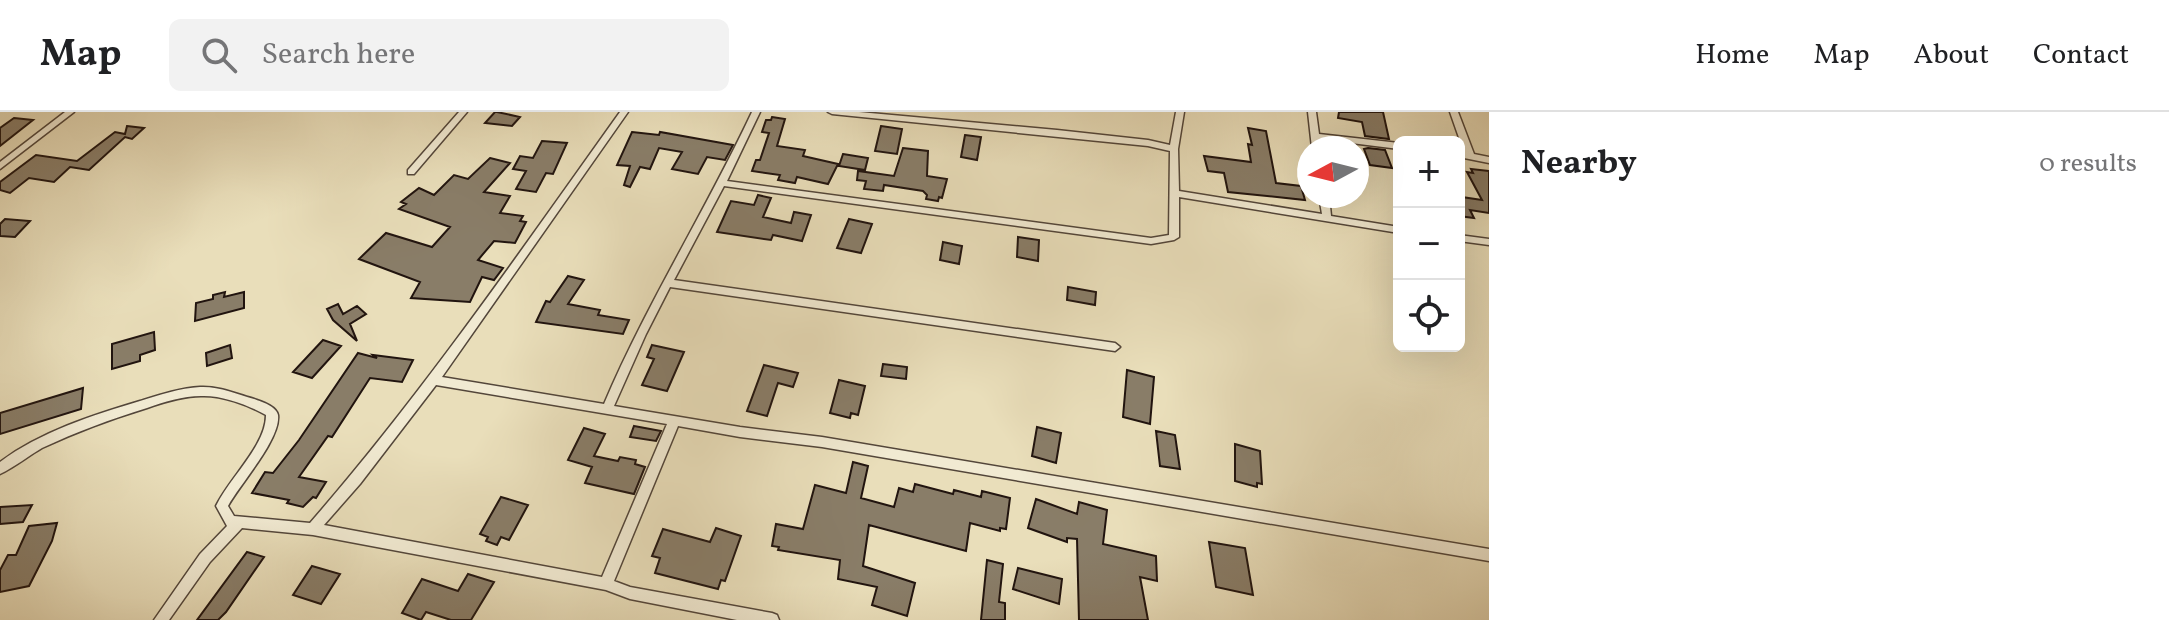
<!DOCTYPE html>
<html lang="en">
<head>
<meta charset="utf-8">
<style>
	:root { --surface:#fff; --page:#f2f2f2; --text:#202124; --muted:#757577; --line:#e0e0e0 }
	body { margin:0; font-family:Vollkorn,serif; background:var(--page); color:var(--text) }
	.controls { position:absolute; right:24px; top:24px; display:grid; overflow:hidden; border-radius:12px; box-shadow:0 8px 32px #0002 }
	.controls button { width:72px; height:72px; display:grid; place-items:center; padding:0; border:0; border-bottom:2px solid var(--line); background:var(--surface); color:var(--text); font:40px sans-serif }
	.compass { position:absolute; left:1297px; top:24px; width:72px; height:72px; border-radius:50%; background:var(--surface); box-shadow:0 8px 32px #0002; rotate:263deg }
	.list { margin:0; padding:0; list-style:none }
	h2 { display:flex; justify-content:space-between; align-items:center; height:104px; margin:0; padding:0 32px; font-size:34px }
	h2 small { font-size:26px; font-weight:400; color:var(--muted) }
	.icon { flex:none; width:44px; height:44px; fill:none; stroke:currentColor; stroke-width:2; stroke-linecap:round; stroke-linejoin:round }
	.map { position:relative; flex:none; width:1489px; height:508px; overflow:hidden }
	header { display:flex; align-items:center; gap:48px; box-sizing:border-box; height:112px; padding:0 40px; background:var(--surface); border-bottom:2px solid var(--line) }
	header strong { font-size:38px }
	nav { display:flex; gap:44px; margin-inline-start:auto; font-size:28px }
	.search { width:560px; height:72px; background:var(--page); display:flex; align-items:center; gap:20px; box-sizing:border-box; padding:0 28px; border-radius:12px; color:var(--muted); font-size:30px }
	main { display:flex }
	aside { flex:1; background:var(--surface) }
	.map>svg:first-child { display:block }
</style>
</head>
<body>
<header>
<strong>Map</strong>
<div class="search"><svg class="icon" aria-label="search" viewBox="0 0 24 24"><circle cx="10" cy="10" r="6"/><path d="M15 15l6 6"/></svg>Search here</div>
<nav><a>Home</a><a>Map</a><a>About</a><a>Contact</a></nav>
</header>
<main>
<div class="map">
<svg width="1489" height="508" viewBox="0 0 1489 508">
	<rect width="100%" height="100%" fill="#e9deba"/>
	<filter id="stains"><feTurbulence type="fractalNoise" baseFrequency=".0025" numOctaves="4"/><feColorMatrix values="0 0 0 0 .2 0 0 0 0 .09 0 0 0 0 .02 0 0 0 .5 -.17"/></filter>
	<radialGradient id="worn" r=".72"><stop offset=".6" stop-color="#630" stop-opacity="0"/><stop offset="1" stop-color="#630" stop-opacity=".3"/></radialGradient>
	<path fill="#897d68" stroke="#21140f" stroke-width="2" d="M495,0H497L520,5L512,14L485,11Z
		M1339,0H1383L1389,27L1365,24L1362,10L1338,6Z
		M772,5L785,7L777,34L805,38L803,44L838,52L828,72L797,65L795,71L778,68L780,63L752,59L756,48H760L769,21L762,20L766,8H771Z
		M14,6L33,8L0,34V16Z
		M127,14L144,16L132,27L125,25L89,58L70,55L54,70L29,66L10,81L0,78V70L36,43L77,49L115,20L125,22Z
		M881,14L902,17L897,42L875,39Z
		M1248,16L1266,19L1276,71L1301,74L1305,88L1228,80L1224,61L1208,59L1204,44L1251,50L1248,32L1252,33Z
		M632,20L659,23L660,20L733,33L725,48L707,45L698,62L672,57L682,40L659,36L650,57L640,55L630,75L624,73L630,54L617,53Z
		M965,23L981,25L977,48L961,45Z
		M542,29L567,31L553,62L546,61L536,80L516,77L526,59L513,57L520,44L533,46Z
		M903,36L928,39L927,64L947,67L942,86L939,85L938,89L926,87L927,83L923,79L884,73L883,79L864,77L866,69L857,68L858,59L894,64Z
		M1368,36L1385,38L1392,56L1370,53L1364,37Z
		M843,42L868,46L865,58L839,54Z
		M490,46L510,51L484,80L510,84L500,101L523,104L520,109L526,110L515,131L494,129L478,148L503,156L494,168L482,165L470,190L411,186L420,170L359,147L386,121L432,135L450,115L399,97L406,92L401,90L419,76L434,83L454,63L468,67Z
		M1471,57L1489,59V101L1470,98L1474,106L1459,104V79L1462,85L1482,88L1467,60L1473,61Z
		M758,83L771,86L763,105L791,111L794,100L811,103L802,129L773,123L771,128L717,120L731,89L754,93Z
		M5,107L30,109L15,125L0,124V112Z
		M849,107L872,112L861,141L837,136Z
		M1018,125L1039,128L1038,149L1017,145Z
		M943,130L962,134L959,152L940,148Z
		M568,164L584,168L568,192L600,198L598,203L629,208L623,222L536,210L546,189L550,190Z
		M1068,175L1096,180L1095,193L1067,188Z
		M225,180L224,185L244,180V196L195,209L196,191L213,187V183Z
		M338,192L343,202L357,194L366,202L350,212L357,229L333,208L327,197Z
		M154,220L155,238L140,243V249L112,257V232Z
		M323,228L341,234L312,266L293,260Z
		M230,233L232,246L207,254L206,241Z
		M652,233L684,240L667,279L642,273L654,247L647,245Z
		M358,241L377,246L373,243L413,248L402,270L370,266L332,325L328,324L299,365L326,370L316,386L313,385L303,395L287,391L289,388L252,381L265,360L273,361L299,328Z
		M883,252L907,255L906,267L881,264Z
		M764,253L798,261L793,275L778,271L767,304L747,299Z
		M1127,258L1154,265L1150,312L1123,305Z
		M839,268L865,274L858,303L851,301L850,306L830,301Z
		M83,276L81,297L0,322V301Z
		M634,314L661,319L656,329L630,325Z
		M1037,315L1061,321L1056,351L1032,344Z
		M584,316L605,322L594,344L618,349L620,345L636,348L635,352L645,355L634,382L585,371L592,355L568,348Z
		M1156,319L1175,323L1180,357L1160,354Z
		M1235,332L1260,339L1262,372L1257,371V375L1235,369Z
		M853,350L868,354L861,386L894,395L899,376L913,380L915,372L953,382L954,378L981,385L982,379L1010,386L1006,417L1000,416V419L970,411L966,439L869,413L863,454L915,471L907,504L872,493L877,475L838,467L840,448L778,438L779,435L772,434L776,412L803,417L815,373L846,381Z
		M501,385L528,393L509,428L501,425L497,433L486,429L488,425L480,422Z
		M1036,387L1077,402L1079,390L1107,398L1103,432L1156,444L1157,469L1140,465L1148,508H1079L1077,427L1067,426V430L1028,416Z
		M32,393L23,410L0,412V395Z
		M57,411L52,429L29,474L0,480V458L8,443H16L29,414Z
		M716,416L741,424L725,469L721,468L718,477L655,461L660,446L652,444L663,417L710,430Z
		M1209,430L1245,436L1253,483L1216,475Z
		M247,440L264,445L226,500L218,508H197Z
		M987,448L1003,452L999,490L1005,491V508H981Z
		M312,454L340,462L321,492L293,483Z
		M1018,456L1062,467L1059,492L1013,477Z
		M468,462L494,470L471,508H451L426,500L421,508L402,501L422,467L458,479Z"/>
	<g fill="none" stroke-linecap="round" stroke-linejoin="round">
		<defs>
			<path id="street" d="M65,0H74L0,57V50Z
				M459,0H467L414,62H408V58Z
				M620,0H628L442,265L604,292C647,191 705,100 752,0H760L727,69L1151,126L1169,123L1170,39L1148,34L832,2L828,0H859L1057,18L1148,28L1170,33L1176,0H1184L1178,37L1179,79L1322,102L1319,84H1329L1331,104L1399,115V121L1179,85V125L1174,128L1151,132L724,74L674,168L1115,231L1120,235L1115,239L670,175L646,222L614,294L740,315L822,325L1489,437V449L822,335L740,325L678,314L614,469L630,475L772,501L777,503L779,508H737L630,487L606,478L313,423L242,416L210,450L169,508H154L200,442L227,414L216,394C229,366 266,334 266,303C248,293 222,283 201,284C183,284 164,290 147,296C111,307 76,320 42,336C28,344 15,355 0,362V350C40,320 93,303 140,289C159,283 180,276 200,275C218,274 237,282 254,287C262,290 276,294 278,303C281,327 240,372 228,394L234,404L310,411C423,281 520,140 620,0ZM436,273L667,312L602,465L324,413L360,372Z
				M1308,0H1316L1319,22L1399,31V37L1319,27L1320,36H1312Z
				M1450,0H1458L1474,42L1489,45V51L1459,45V39L1464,40Z
				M1459,123L1489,127V133L1459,129Z"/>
		</defs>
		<use href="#street" stroke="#53463a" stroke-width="3"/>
		<use href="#street" fill="#f1ead2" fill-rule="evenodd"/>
	</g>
	<rect width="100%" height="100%" filter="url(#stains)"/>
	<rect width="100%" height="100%" fill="url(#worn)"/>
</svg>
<div class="controls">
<button>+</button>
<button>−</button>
<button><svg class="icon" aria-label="locate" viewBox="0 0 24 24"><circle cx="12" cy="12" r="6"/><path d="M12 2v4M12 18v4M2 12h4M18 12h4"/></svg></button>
</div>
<svg class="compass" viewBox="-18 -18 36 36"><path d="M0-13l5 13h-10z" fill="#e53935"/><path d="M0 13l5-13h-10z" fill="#757577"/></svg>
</div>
<aside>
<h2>Nearby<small>0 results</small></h2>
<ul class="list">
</ul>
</aside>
</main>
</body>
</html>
